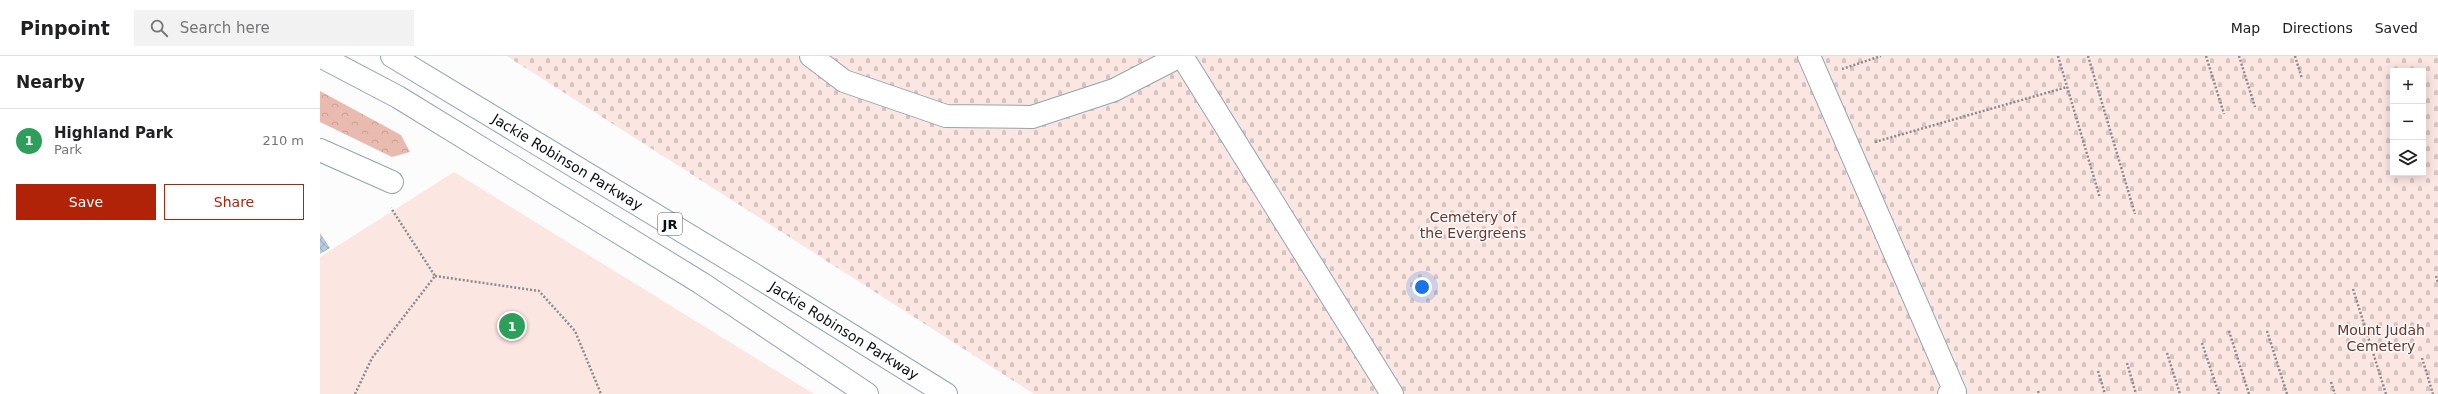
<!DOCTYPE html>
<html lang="en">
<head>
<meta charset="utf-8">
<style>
	:root { --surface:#fff; --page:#f2f2f2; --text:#202124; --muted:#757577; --line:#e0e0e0; --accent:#b02308 }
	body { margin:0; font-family:"DejaVu Sans",sans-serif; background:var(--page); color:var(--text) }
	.controls { position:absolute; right:12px; top:12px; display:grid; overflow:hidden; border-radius:0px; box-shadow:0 2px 10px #0003 }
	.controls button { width:36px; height:36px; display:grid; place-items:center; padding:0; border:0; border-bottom:1px solid var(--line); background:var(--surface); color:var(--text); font:20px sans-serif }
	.you { position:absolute; left:1102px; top:231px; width:14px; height:14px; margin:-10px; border:3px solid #fff; border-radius:50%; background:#1a73e8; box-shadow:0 0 0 6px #1a73e833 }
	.badge { display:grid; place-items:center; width:26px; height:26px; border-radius:50%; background:var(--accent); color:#fff; font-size:13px; font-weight:700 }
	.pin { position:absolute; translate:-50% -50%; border:2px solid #fff; box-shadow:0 1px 4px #0006 }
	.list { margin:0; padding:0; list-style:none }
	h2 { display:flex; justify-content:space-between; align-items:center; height:52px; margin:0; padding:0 16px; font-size:17px }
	h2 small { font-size:13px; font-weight:400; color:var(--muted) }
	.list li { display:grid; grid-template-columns:26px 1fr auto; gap:12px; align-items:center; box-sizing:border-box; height:64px; padding:0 16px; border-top:1px solid var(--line) }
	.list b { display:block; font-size:15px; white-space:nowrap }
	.list p { margin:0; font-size:13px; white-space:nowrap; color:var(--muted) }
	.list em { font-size:13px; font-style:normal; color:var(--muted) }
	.actions { display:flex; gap:8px; padding:12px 16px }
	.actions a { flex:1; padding:9px 0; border:1px solid var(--accent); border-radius:0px; text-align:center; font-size:14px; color:var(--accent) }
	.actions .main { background:var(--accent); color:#fff }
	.icon { flex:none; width:22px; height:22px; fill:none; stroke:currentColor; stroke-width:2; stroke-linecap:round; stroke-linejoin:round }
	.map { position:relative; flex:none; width:2118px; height:338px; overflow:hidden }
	header { display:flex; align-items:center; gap:24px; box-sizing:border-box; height:56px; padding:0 20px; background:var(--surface); border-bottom:1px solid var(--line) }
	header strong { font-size:19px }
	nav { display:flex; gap:22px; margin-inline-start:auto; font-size:14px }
	.search { width:280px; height:36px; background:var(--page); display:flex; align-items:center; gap:10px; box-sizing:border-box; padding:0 14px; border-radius:0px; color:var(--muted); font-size:15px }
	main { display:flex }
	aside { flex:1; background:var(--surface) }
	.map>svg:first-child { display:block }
</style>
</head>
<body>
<header>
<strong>Pinpoint</strong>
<div class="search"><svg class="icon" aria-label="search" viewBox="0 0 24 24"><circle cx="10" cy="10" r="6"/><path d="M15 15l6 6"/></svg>Search here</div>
<nav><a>Map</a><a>Directions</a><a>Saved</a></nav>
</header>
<main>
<aside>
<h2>Nearby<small></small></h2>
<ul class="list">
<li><span class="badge" style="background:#2e9e5b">1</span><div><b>Highland Park</b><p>Park</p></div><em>210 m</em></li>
</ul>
<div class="actions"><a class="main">Save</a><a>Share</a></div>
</aside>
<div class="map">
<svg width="2118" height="338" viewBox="0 0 2118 338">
	<defs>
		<pattern id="forest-crowns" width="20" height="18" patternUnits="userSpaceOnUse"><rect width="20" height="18" fill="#e9bab0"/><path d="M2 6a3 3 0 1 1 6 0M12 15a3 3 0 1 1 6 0" fill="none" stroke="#c69f96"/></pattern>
		<pattern id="cemetery-stones" width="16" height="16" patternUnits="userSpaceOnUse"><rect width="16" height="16" fill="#fce6e2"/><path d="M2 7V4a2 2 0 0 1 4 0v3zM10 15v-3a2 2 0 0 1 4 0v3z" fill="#d6c4c1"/></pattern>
		<pattern id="building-cross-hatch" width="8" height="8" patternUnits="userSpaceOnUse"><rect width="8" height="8" fill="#b7cbdc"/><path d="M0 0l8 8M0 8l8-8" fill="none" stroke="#9cadbc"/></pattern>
	</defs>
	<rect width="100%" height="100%" fill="#fcfcfc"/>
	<path fill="url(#forest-crowns)" d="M0,35L81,79L90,96L72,101L0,66Z"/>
	<path fill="url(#cemetery-stones)" fill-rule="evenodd" d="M187,0H2118V338H714ZM2073,15H2103V117H2073Z"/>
	<path fill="#fce6e2" d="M134,116L494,338H0V201Z"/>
	<path fill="url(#building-cross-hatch)" d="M0,177L10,192L0,198Z"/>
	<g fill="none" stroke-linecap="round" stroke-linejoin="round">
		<defs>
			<path id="minor" d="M491,0L524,25L626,60L712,61L794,34L860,0
				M862,0L1072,338
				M1489,0L1635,336L1629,338
				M0,94L72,126"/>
			<g id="highway">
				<path d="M0,0L78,41L381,227L547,338"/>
				<path id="s1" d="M72,0L433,218L626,338"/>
			</g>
		</defs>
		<use href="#minor" stroke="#92a4b5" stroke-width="24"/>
		<use href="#highway" stroke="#92a4b5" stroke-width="24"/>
		<path stroke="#898b8e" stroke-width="2.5" stroke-dasharray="2 2" stroke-linecap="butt" d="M1738,0L1780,142
			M1768,0L1815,158
			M1886,0L1904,58
			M1919,0L1935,51
			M1975,0L1982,23
			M1522,13L1561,0
			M1555,86L1747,31
			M115,220L219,235L255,275L281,338
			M2116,220L2118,227
			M2033,233L2066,338
			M1909,275L1929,338
			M1947,275L1967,338
			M1882,287L1899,338
			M1847,297L1860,338
			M2102,302L2113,338
			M1807,307L1816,338
			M1778,315L1785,338
			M2011,326L2015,338
			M1718,335L1719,338
			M35,338L52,302L115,220L71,152"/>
		<use href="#minor" stroke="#fff" stroke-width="22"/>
		<use href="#highway" stroke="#fff" stroke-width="22"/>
	</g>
	<g text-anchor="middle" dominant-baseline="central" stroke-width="3" stroke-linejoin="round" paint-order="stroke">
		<rect fill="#fcfcfc" stroke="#51555a" stroke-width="1" x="338" y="157" width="24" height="22" rx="3"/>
		<g font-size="13" font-weight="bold" fill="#080e14">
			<text x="350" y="168">JR</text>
		</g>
		<g font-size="14" fill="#080e14" stroke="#fcfcfc">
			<text stroke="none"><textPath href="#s1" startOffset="205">Jackie Robinson Parkway</textPath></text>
			<text stroke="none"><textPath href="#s1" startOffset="529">Jackie Robinson Parkway</textPath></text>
		</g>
		<g font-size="14" fill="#6e3328" stroke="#fcfcfc">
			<text x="1153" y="161">Cemetery of<tspan x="1153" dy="16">the Evergreens</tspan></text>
			<text x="2061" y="274">Mount Judah<tspan x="2061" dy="16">Cemetery</tspan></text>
		</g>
	</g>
</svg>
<div class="controls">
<button>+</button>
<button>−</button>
<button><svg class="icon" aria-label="layers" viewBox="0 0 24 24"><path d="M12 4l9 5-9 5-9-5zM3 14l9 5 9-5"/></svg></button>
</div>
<div class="you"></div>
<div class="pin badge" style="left:192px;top:270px;background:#2e9e5b">1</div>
</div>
</main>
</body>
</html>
